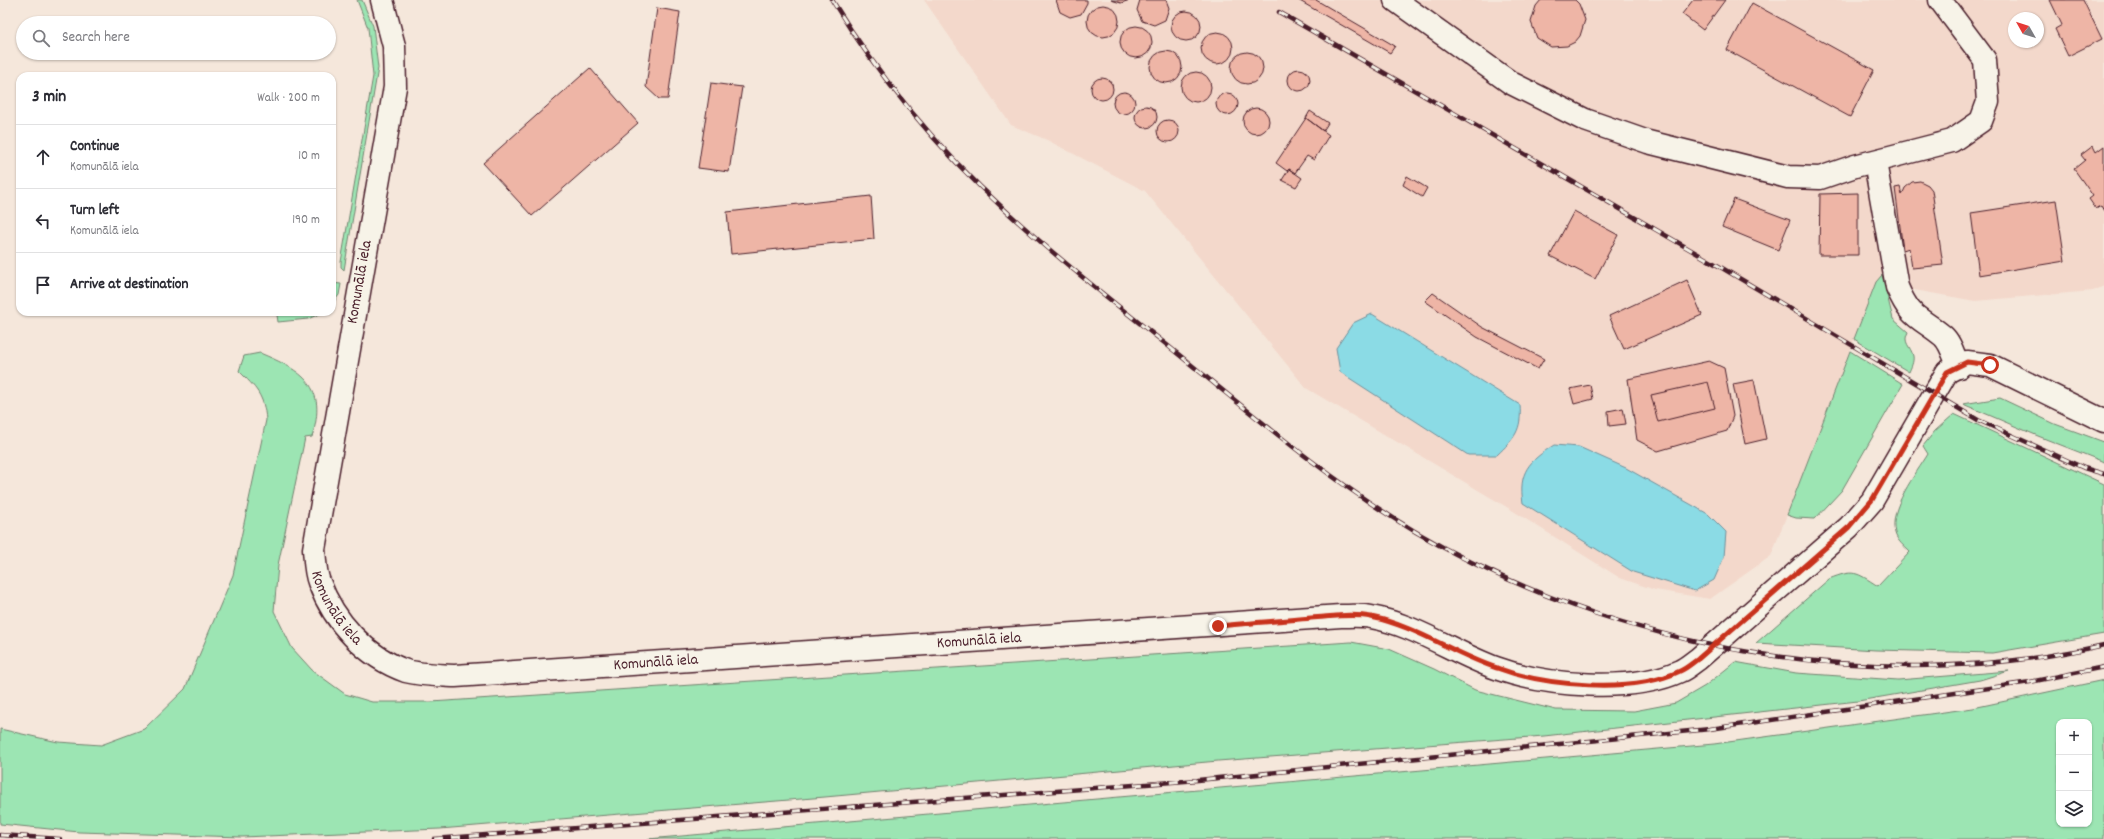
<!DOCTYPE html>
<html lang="en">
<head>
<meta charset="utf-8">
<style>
	:root { --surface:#fff; --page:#f7f7f7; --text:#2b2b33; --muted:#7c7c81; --line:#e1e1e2 }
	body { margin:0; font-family:Dekko,sans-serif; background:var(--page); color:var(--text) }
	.controls { position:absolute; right:12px; bottom:12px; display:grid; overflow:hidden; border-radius:8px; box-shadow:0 1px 3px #0004 }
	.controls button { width:36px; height:36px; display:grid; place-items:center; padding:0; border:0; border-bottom:1px solid var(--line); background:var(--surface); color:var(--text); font:20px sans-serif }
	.compass { position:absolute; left:2008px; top:12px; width:36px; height:36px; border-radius:50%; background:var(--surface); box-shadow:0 1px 3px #0004; rotate:309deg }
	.stop { position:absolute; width:12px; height:12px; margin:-9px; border:3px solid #c8321e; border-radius:50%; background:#fff }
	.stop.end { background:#c8321e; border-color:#fff; box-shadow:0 1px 4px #0008 }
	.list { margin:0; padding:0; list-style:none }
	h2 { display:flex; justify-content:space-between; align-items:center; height:52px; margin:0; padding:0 16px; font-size:17px }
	h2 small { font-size:13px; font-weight:400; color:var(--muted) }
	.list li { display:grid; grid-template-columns:26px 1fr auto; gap:12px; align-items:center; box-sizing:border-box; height:64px; padding:0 16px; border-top:1px solid var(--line) }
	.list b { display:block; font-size:15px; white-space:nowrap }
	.list p { margin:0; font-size:13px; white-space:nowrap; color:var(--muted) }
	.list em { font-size:13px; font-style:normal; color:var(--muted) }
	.icon { flex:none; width:22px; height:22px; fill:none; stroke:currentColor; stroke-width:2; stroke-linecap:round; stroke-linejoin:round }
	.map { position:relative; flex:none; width:2104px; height:839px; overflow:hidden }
	.search { position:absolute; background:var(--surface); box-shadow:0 1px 3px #0004; left:16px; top:16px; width:320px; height:44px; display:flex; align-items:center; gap:10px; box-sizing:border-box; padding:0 14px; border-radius:22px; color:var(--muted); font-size:15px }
	.panel { position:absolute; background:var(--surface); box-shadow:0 1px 3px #0004; left:16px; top:72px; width:320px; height:244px; border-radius:12px }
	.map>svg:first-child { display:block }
</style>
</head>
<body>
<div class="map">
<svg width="2104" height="839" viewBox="0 0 2104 839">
	<rect width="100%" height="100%" fill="#f5e7db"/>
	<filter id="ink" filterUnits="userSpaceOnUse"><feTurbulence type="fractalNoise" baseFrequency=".025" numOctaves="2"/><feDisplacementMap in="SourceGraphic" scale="8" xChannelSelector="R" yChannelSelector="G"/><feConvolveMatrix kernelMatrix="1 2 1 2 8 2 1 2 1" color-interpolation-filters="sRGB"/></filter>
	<g filter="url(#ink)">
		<path fill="#f3d8cb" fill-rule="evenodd" d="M924,0H2104V286L2093,291L1975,301L1876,283L1771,556L1710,599L1655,590L1620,578L1510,509L1306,388L1145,191L1047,140L1011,125ZM2014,18H2038V42H2014Z"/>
		<path fill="#9ce5b3" stroke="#73826f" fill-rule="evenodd" d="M357,0H362L373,26L378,68L344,270L341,267V262L373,76L368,28Z
			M1882,275L1893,319L1908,332C1902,343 1911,346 1913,356C1914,362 1911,367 1909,372L1854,339L1876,282Z
			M332,283L341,284L339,295L332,304Z
			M283,312L289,313L324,312L308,319L278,322L277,315Z
			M1850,351L1903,384L1842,490L1815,519L1796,518L1787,515Z
			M260,353C303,371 328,386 312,437L305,438L278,565L274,611L292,648L312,670L345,694L372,702H431L1351,642L1389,649L1434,669L1475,690L1556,710L1634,711L1676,703L1705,686L1735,662L1796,673L1898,680L2009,671L1980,680L1858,701L1544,736L1218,761L825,797L440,829L242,837L79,832L0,824V729L58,742L101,745L144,729L185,689L233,575L266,420C264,395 256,388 239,371L244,356Z
			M2000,398L2055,424L2104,442V462L2038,436L1963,404Z
			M1954,414L2104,484V634L1992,653L1876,650L1756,643L1829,579C1854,569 1856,572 1878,586L1910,552C1905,547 1897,541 1895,533C1888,509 1916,474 1928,454L1923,446L1935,431Z
			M2104,680V839H648L1714,744L1973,708ZM2059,722H2089V824H2059Z"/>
		<path fill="#8bdbe5" stroke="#71909b" d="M1372,314L1520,405C1522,430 1515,438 1497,455H1468L1340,372L1336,348L1353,323Z
			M1554,445L1579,447L1626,468L1708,514L1726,532L1724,557L1714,580L1695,591L1633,572L1523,503C1518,472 1529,461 1554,445Z"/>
		<path fill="#eeb5a6" stroke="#4a1f2b" d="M1056,0H1087V3L1081,14L1070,17L1060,12Z
			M1111,0H1130L1121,3Z
			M1140,0H1166L1169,8L1165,20L1154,25L1142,21L1137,10Z
			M1298,0H1316L1395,46L1390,53Z
			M1541,0H1575L1579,4L1585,20L1580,36L1575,42L1567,46L1551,47L1537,38L1531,22L1536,6Z
			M1693,0H1725L1703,30L1682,14Z
			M2050,0H2083L2102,39L2068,56L2055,29L2062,25Z
			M1752,3L1874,70L1850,117L1727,50Z
			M1087 21a16 16 0 1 1 32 0a16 16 0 1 1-32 0Z
			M657,8L680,12L668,99H659L646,87Z
			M1171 26a15 15 0 1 1 30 0a15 15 0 1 1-30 0Z
			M1120 42a16 16 0 1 1 32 0a16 16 0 1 1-32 0Z
			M1201 48a16 16 0 1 1 32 0a16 16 0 1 1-32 0Z
			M1150 67a16 16 0 1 1 32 0a16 16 0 1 1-32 0Z
			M1231 68a16 16 0 1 1 32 0a16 16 0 1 1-32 0Z
			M590,68L638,123L532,216L483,163Z
			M1288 80a11 11 0 1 1 22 0a11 11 0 1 1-22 0Z
			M1181 87a15 15 0 1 1 30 0a15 15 0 1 1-30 0Z
			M1091 89a11 11 0 1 1 22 0a11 11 0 1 1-22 0Z
			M711,83L742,87L729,172L698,168Z
			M1113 103a11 11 0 1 1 22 0a11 11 0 1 1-22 0Z
			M1216 104a11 11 0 1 1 22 0a11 11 0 1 1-22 0Z
			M1135 117a11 11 0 1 1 22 0a11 11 0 1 1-22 0Z
			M1243 121a13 13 0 1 1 26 0a13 13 0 1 1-26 0Z
			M1310,111L1328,123L1323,131L1306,118Z
			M1306,118L1329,135L1314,160L1307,156L1295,173L1289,169L1287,171L1276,163Z
			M1157 131a11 11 0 1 1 22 0a11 11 0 1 1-22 0Z
			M2093,146L2096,152L2104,146V211L2101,206L2096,209L2089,199L2093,196L2074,169L2085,160L2081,155Z
			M1289,169L1302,178L1296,187L1282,180Z
			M1407,176L1427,188L1422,197L1403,185Z
			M1920,181L1928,185L1932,190L1943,265L1912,268L1909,248L1903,250L1895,188L1900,187L1902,195L1905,188L1912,182Z
			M1858,193V255H1819L1820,194Z
			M871,196L874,239L731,254L727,212Z
			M1734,199L1790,220L1778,250L1722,227Z
			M2056,200L2065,261L1979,275L1971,213Z
			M1574,211L1618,235L1595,279L1550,256Z
			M1687,280L1702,315L1624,349L1609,316Z
			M1433,293L1482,327L1544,359L1538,369L1477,337L1425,301Z
			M1709,361L1724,368L1733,416L1727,431L1658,451L1637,440L1628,379Z
			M1754,380L1766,439L1745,444L1733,384Z
			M1708,382L1715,408L1658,422L1651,395Z
			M1590,385L1593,399L1574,404L1570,389Z
			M1623,408L1626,424L1609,426L1608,411Z"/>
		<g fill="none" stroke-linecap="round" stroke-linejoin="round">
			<defs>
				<g id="minor">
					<path id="s1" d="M382,0L394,46L395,87L314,549C315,560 315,572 319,582C334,622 366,657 406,671C421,675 440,675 455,676L1341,616C1350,616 1361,615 1371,617C1416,625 1454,653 1496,668C1545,686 1633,693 1680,671C1687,668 1692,663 1698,659L1849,527L1872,501L1947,372L1967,362L1990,365L2104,421"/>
					<path d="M1395,0L1511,83L1585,120L1648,142L1788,177L1820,178L1855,166L1952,141L1981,121L1988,102L1985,60L1940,0"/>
					<path d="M1875,162L1897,287C1911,320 1919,316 1943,336C1951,343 1954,357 1959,367"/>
				</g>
			</defs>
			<use href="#minor" stroke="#4a1f2b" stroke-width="25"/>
			<use href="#minor" stroke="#f7f3e8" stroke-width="22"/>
			<defs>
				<path id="rail" d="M832,0C879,77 938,149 1005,210C1055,256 1109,299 1162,341C1244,407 1325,478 1416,532C1616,650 1878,697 2104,645
					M1279,12L1717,265L1978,420L2084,468L2104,474
					M0,835L60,839
					M434,839L1198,780L1710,729L2030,682L2104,667"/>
			</defs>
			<use href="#rail" stroke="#4a1f2b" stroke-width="4.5"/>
			<use href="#rail" stroke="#f7f3e8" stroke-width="3" stroke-dasharray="9" stroke-linecap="butt"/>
		</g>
	</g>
	<g fill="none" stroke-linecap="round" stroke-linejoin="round" filter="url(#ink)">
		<path stroke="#c8321e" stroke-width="5" d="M1218,626C1249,623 1280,621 1311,618C1330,617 1352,613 1371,617C1416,626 1454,654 1497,668C1545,686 1633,694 1680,671C1687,668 1692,663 1698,659L1849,527L1872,500L1947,372L1967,362L1990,365"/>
	</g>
	<g text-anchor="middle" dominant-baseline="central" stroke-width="3" stroke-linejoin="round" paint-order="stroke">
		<g font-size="16" fill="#4a1f2b" stroke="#f7f3e8">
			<text transform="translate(360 282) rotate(-80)">Komunālā iela</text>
			<text stroke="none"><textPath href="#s1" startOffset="622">Komunālā iela</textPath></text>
			<text stroke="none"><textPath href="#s1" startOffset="1294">Komunālā iela</textPath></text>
			<text stroke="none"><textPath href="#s1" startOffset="970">Komunālā iela</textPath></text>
		</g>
	</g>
</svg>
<div class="controls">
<button>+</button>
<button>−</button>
<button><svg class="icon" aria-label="layers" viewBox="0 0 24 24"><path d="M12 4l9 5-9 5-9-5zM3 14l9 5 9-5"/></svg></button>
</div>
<svg class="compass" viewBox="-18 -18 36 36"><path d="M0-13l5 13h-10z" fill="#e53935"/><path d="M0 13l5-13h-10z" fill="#7c7c81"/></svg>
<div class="stop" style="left:1990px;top:365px"></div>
<div class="stop end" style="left:1218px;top:626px"></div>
<div class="search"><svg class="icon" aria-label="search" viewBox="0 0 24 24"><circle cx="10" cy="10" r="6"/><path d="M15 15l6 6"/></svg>Search here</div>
<section class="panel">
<h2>3 min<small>Walk · 200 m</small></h2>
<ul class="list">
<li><svg class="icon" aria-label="ahead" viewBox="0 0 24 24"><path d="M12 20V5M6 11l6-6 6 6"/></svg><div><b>Continue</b><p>Komunālā iela</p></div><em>10 m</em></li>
<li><svg class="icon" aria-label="left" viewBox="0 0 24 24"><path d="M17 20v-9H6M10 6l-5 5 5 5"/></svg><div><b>Turn left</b><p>Komunālā iela</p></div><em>190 m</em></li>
<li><svg class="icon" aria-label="arrive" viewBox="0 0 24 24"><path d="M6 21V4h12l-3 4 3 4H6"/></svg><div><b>Arrive at destination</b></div></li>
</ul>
</section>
</div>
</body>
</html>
